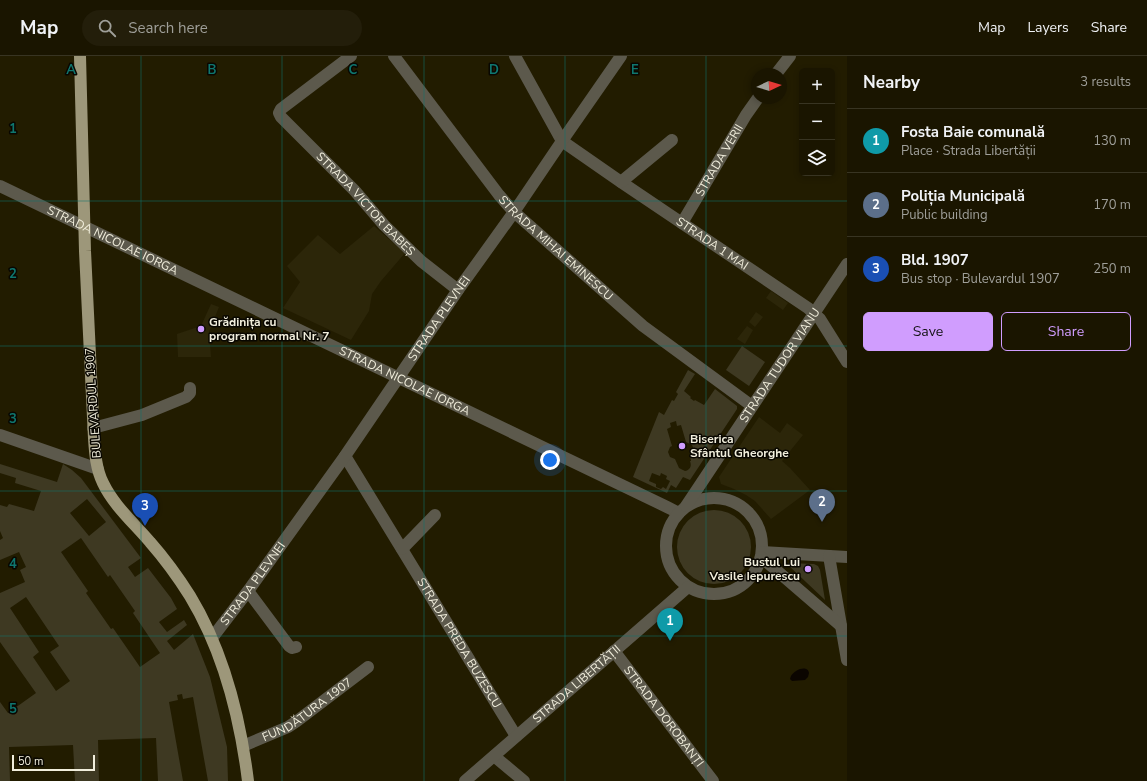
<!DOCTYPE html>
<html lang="en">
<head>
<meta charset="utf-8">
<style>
	:root { --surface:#1a1500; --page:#231e0a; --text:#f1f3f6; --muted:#9f9f99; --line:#383422; --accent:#d09dfe }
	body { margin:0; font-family:"Nunito Sans",sans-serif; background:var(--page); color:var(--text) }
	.controls { position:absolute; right:12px; top:12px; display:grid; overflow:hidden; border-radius:6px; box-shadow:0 2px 6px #0003 }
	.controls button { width:36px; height:36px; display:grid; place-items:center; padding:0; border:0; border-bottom:1px solid var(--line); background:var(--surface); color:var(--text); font:20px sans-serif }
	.compass { position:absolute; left:751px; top:12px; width:36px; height:36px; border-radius:50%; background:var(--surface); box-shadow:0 2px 6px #0003; rotate:86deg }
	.scale { position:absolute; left:12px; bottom:10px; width:83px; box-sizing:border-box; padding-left:4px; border:2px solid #f1eedc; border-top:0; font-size:11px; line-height:14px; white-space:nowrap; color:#f1eedc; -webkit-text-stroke:3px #090700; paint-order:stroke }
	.you { position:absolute; left:550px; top:404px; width:14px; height:14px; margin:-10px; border:3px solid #fff; border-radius:50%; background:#1a73e8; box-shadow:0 0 0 6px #1a73e833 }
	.badge { display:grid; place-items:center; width:26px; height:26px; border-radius:50%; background:var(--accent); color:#fff; font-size:13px; font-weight:700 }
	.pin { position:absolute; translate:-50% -33px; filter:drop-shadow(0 1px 2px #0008) }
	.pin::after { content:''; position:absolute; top:21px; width:14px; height:12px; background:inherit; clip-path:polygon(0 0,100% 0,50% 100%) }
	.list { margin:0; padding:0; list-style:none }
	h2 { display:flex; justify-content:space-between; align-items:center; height:52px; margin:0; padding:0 16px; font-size:17px }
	h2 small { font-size:13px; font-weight:400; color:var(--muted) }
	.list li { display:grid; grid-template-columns:26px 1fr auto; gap:12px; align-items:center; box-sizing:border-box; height:64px; padding:0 16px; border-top:1px solid var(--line) }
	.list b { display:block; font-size:15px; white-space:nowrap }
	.list p { margin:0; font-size:13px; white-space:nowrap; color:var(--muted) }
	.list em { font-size:13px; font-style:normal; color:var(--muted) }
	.actions { display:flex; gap:8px; padding:12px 16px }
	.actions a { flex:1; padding:9px 0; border:1px solid var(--accent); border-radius:6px; text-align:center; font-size:14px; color:var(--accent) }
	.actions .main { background:var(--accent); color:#111 }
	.icon { flex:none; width:22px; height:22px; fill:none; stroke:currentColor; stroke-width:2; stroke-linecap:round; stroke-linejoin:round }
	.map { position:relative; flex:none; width:847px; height:725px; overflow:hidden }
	header { display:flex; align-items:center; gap:24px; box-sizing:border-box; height:56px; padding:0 20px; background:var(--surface); border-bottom:1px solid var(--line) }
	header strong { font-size:19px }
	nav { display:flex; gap:22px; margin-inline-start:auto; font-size:14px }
	.search { width:280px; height:36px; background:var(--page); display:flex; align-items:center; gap:10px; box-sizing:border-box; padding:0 14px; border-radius:22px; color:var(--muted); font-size:15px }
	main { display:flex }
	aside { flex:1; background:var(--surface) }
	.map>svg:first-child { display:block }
</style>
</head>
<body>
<header>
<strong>Map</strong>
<div class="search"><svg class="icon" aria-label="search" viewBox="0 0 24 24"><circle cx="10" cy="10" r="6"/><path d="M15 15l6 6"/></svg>Search here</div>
<nav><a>Map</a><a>Layers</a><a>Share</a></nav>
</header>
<main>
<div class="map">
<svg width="847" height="725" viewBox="0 0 847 725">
	<rect width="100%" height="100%" fill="#221c00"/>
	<path fill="#2c2609" d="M374,170L405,197L381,225L372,238L369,255L351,284L283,252L300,226L287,210L318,179L340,198Z
		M771,235L788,247L783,254L766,242Z
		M211,248L219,251L209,276L211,301H178L177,278L201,270Z
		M756,256L763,261L755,271L749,266Z
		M747,270L753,274L745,288L737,283Z
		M759,361L780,377L787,367L803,379L782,405L790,412L810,434L771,463L755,445L746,439L734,433L721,428L719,421Z"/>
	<path fill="#3e3922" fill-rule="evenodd" d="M742,290L765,306L749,330L726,314Z
		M688,314L695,318L684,335L691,341L690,342L694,345L695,344L704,349L715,333L737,350V353L690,424L683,421L676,432L671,429L667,437L633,421L659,356L664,359L672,344L674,345L678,338L676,336ZM676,365L677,370L681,369L686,386L692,389L694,394L691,399H690L691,405H690C692,410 690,414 685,415L679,412L675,403L670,401L668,396L670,391L672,390L667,373L671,371L670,367ZM652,417L660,420L661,417L667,420L666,423L670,425L666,433L663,431L661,433L656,431V428L649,425Z
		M0,408L57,426L63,408L72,414L81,422L141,502L128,511L135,521L148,512L171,542L177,553L159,566L167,576L184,564L187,569L167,585L174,594L193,578L195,583L210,621L227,691L228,725H208L193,641L183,643L182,638L177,639L178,644L169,646L183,725H158L156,682L98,684L99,725H75L73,689L9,691L10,725H0V646L8,657L36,637L0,586V537L25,526L20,514L26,511L19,496L0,504V484L3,482L0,475V449L7,451L9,448L34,455L41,435L15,427L16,422L0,417ZM87,443L106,466L89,480L70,457ZM81,482L108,521L110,519L135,555L133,557L160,597L140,611L113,572L111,573L86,537L88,535L61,496ZM26,541L59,590L50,596L70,625L56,635L33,601L39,596L10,552Z
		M677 491a37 37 0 1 1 74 0a37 37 0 1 1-74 0Z
		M788,507L814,508L818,510L820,514L825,544L788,509Z"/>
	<path fill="#0b0500" d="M800,613C804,612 808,612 809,617L808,621L805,624L792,625L790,623C791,618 795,615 800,613Z"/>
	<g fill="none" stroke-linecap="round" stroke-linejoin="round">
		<g stroke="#5c594c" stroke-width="12">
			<path id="s1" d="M351,0L281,53L279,57L281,61L355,135L384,169L421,205L458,234"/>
			<path id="s2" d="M394,0L499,139L514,156L643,270L752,350"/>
			<path id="s3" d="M515,0L562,85L621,126L808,252L820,263L847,306"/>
			<path d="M776,18L790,0"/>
			<path d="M621,126L672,84"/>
			<path id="s4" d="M0,130L667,451L679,457"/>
			<path id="s5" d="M682,167L746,59L758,42"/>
			<path d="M93,372L142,359L186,341L190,337V332"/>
			<path d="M0,379L98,413"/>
			<path id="s6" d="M345,400L516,680"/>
			<circle cx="714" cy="490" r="48"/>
			<path id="s7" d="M686,450L847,208"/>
			<path d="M402,493L435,459"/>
			<path d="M762,496L847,501"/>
			<path d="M829,500L847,604"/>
			<path d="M761,501L841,570"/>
			<path d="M248,535L289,590L292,592L296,591"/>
			<path id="s8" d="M212,582L248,535L345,400L458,234L514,156L562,85L621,0"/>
			<path id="s9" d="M614,595L713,725"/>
			<path id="s10" d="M243,690L288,671L297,665L368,611"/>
			<path d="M494,700L524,725"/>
			<path id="s11" d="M465,725L688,531"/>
		</g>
		<path stroke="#9d977a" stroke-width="12" d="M80,0L85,195L94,382C95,397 96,413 103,427C114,450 134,467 150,486C165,503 178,521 190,540C224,596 240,661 248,725"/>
	</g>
	<path fill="none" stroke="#0f766e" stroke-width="1" stroke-opacity="0.55" d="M141,0V725M282,0V725M424,0V725M565,0V725M706,0V725M0,145H847M0,290H847M0,435H847M0,580H847"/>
	<g fill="#d09dfe" stroke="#090700" stroke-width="1.5">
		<circle cx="201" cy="273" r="4"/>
		<circle cx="682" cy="390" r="4"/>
		<circle cx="808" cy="513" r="4"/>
	</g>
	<g text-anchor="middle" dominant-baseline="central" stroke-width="3" stroke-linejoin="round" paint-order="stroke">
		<g font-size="12" fill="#f1eedc" stroke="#090700">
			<text stroke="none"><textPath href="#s5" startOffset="73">STRADA VERII</textPath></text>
			<text stroke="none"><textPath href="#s1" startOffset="218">STRADA VICTOR BABEȘ</textPath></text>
			<text stroke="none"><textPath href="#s4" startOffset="125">STRADA NICOLAE IORGA</textPath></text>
			<text stroke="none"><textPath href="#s3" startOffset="279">STRADA 1 MAI</textPath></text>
			<text stroke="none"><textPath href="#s2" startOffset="252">STRADA MIHAI EMINESCU</textPath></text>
			<text stroke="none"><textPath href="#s8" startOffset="392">STRADA PLEVNEI</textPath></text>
			<text stroke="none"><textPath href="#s7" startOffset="169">STRADA TUDOR VIANU</textPath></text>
			<text stroke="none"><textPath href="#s4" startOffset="449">STRADA NICOLAE IORGA</textPath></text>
			<text transform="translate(93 347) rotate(-94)">BULEVARDUL 1907</text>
			<text stroke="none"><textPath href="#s8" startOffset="68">STRADA PLEVNEI</textPath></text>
			<text stroke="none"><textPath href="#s6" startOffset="219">STRADA PREDA BUZESCU</textPath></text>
			<text stroke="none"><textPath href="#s11" startOffset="148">STRADA LIBERTĂȚII</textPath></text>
			<text stroke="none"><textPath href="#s10" startOffset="74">FUNDĂTURA 1907</textPath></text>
			<text stroke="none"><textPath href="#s9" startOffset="82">STRADA DOROBANȚI</textPath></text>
		</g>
		<g font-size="12" font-weight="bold" fill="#f1eedc" stroke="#090700" text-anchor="start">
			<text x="209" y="266">Grădinița cu<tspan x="209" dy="14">program normal Nr. 7</tspan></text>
			<text x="690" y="383">Biserica<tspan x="690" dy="14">Sfântul Gheorghe</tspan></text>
			<text x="800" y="506" text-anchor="end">Bustul Lui<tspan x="800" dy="14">Vasile Iepurescu</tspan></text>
		</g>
	</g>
	<g font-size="13" text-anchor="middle" font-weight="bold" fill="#0f766e" stroke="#090700" stroke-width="3" stroke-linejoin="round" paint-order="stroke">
		<text x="71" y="18">A</text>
		<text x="212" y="18">B</text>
		<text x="353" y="18">C</text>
		<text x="494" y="18">D</text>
		<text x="635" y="18">E</text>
		<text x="13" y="77">1</text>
		<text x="13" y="222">2</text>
		<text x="13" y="367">3</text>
		<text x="13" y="512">4</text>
		<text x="13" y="657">5</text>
	</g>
</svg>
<div class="controls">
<button>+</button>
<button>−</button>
<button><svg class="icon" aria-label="layers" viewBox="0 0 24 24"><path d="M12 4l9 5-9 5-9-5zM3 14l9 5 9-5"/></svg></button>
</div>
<svg class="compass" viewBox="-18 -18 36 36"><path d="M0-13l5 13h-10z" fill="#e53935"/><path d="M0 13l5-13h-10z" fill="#9f9f99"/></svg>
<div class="scale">50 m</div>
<div class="you"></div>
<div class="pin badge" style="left:670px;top:585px;background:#0f9aa8">1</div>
<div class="pin badge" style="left:822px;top:466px;background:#5c6f8a">2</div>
<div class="pin badge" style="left:145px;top:470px;background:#1a4fb4">3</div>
</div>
<aside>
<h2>Nearby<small>3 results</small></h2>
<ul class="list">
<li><span class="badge" style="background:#0f9aa8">1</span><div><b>Fosta Baie comunală</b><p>Place · Strada Libertății</p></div><em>130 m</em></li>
<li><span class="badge" style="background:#5c6f8a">2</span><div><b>Poliția Municipală</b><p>Public building</p></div><em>170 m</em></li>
<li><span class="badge" style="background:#1a4fb4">3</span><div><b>Bld. 1907</b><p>Bus stop · Bulevardul 1907</p></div><em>250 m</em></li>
</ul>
<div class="actions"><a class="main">Save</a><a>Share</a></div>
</aside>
</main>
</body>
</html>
